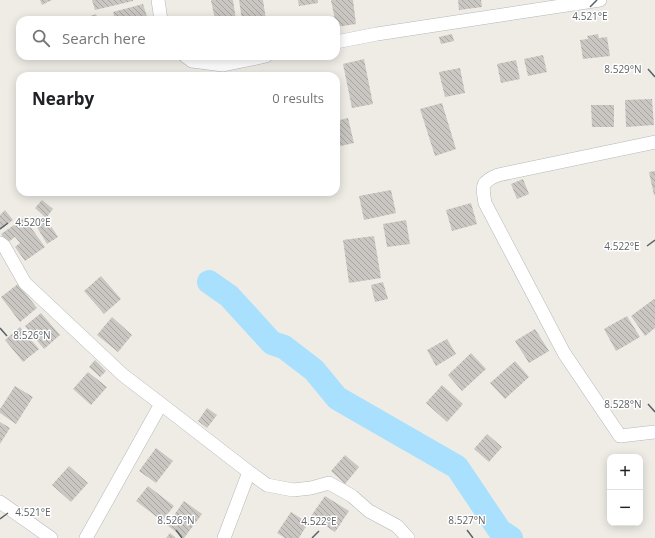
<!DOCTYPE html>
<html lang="en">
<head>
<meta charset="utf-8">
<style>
	:root { --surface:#fff; --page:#f6f6f6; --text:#202124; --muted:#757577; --line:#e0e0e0 }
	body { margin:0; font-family:"Open Sans",sans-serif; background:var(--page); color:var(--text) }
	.controls { position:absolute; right:12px; bottom:12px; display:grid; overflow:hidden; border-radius:8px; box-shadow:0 2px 10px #0003 }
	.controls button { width:36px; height:36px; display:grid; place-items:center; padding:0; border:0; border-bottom:1px solid var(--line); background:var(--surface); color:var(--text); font:20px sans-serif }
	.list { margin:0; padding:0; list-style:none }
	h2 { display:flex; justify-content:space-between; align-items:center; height:52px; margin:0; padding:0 16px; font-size:17px }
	h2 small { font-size:13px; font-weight:400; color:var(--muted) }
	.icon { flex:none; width:22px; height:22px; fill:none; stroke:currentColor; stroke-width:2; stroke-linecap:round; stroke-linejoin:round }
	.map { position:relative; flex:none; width:655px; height:538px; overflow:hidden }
	.search { position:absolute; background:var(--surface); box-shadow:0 2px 10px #0003; left:16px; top:16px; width:324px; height:44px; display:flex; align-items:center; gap:10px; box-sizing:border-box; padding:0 14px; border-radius:12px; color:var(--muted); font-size:15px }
	.panel { position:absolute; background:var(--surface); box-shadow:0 2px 10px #0003; left:16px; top:72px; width:324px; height:124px; border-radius:12px }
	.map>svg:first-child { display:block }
</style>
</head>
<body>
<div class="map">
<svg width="655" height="538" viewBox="0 0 655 538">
	<defs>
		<pattern id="building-back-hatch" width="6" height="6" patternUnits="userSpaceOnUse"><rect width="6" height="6" fill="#cac7c3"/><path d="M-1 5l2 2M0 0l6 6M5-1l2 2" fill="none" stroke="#a7a5a2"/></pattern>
	</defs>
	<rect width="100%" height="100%" fill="#efece6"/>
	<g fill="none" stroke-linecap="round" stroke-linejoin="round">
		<path stroke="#a8e0fe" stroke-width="24" d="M209,282L229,296L272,343L284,347L314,370L337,398L457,467L500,531L511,538"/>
	</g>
	<path fill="url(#building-back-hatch)" d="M40,0H52L42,5Z
		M92,0H133V1L95,10Z
		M211,0H233L236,20H215Z
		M239,0H263L266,20H242Z
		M298,0H318V3L299,6Z
		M331,0H353L356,24L336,27V20H335Z
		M458,0H481L482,7L459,10Z
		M143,4L148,20H115L113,12Z
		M96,14L98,20H82V19Z
		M452,34L454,41L441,44L439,37Z
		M598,34L599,38L607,37L610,56L583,59L580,40L588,39L587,36Z
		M543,55L547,72L528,76L524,59Z
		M364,59L373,104L352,108L343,64Z
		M516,60L520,79L501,83L497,64Z
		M460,68L465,93L445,97L439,72Z
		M652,99L654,125L626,127L625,100Z
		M442,103L456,149L435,156L420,109Z
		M591,105H614V127H592Z
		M348,118L354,143L336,147V121Z
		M336,169H337L340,177L336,178Z
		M655,171V195H654L649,172Z
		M523,179L529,194L517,199L511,184Z
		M391,190L396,213L364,220L359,196Z
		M42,200L53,209L46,218L35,208Z
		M471,203L477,224L452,231L446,210Z
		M5,210L13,220L0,230V215Z
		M24,218L45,247L25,261L15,247L20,243L15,237L7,243L1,234Z
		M47,220L58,237L47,244L37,227Z
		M406,220L410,244L387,247L383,224Z
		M374,236L381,278L349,283L343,240Z
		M101,276L121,299L104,314L84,291Z
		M383,282L388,299L375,302L371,285Z
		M18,284L37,308L20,322L1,297Z
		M654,299L655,300V328L645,336L631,316Z
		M41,313L60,335L44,349L25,326Z
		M627,316L640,337L616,351L604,329Z
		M112,317L132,335L118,352L97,335Z
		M20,327L39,349L23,362L5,340Z
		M535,329L549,351L529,363L515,341Z
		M447,339L456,354L436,366L427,350Z
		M471,353L486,369L462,391L448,375Z
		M95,360L106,371L100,377L89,367Z
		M515,361L529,377L505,399L490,383Z
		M88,372L107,387L91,405L73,389Z
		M442,385L463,404L447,422L426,403Z
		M15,386L33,397L16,424L0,413V409Z
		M207,408L217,415L207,428L198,421Z
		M0,422L10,428L0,444Z
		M487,434L502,447L489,462L474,449Z
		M156,448L173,461L156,483L139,471Z
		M345,455L359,467L345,484L331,471Z
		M69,466L88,483L71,502L52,485Z
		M148,486L174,506L162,521L136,501Z
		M325,496L349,511L335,532L311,516Z
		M184,501L202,514L184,538L167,525Z
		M291,512L308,523L299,538H285L277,533Z
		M170,533L176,538H166Z"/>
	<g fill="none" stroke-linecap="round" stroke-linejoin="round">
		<defs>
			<path id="street" d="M158,0L161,20
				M336,42L377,34L600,0
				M185,56L192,61L223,65L266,56
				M655,142L498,175C481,182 482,185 485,203L564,353L620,436L655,432
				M0,243L4,246L25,283L123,375L161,404L86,538
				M161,404L249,472L267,485L293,490L311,488L329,483L352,496L369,511L397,526L408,538
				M0,502L51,538
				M224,538L249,472"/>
		</defs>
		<use href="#street" stroke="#b3b7ba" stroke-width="14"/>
		<use href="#street" stroke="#fff" stroke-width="13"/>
	</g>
	<path fill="none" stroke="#5d6266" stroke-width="1.5" d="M590,7L597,0M648,69L655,77M0,229L8,223M647,246L655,240M0,328L7,336M648,404L655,412M0,519L8,513M176,530L182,538M467,530L473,538M312,538L319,531"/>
	<g font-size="10" text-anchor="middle" fill="#5d6266" stroke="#fff" stroke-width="3" stroke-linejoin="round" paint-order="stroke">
		<text x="590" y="20">4.521°E</text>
		<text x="623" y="73">8.529°N</text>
		<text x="33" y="226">4.520°E</text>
		<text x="622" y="250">4.522°E</text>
		<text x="32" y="339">8.526°N</text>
		<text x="623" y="408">8.528°N</text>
		<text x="33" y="516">4.521°E</text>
		<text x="176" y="524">8.526°N</text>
		<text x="467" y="524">8.527°N</text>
		<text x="319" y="525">4.522°E</text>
	</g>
</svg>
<div class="controls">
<button>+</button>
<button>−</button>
</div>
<div class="search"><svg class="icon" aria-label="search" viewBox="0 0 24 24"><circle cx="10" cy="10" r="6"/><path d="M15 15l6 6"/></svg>Search here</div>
<section class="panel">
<h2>Nearby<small>0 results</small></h2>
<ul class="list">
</ul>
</section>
</div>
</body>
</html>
